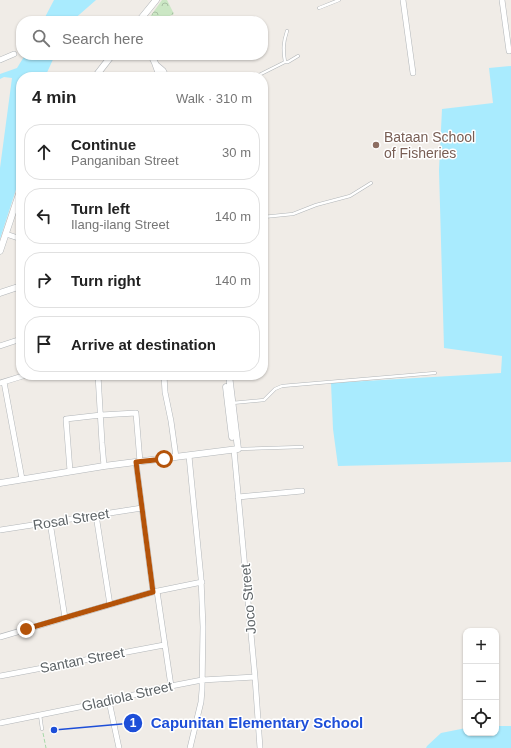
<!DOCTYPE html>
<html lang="en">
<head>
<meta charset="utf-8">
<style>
	:root { --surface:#fff; --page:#f2f2f2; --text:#222; --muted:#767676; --line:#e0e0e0 }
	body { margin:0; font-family:Helvetica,sans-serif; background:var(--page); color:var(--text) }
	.controls { position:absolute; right:12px; bottom:12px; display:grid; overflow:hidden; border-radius:8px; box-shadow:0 1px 3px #0004 }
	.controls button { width:36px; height:36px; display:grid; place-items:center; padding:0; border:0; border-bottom:1px solid var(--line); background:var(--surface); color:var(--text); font:20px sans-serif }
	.stop { position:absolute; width:12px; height:12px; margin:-9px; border:3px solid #b45309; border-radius:50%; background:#fff }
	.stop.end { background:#b45309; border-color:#fff; box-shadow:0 1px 4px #0008 }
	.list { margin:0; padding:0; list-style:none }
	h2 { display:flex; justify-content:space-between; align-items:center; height:52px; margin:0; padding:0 16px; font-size:17px }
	h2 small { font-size:13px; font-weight:400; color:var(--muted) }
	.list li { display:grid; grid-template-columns:26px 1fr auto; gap:12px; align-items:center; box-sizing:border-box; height:56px; margin:0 8px 8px; padding:0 8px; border:1px solid var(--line); border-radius:16px }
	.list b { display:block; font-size:15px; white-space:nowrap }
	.list p { margin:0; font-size:13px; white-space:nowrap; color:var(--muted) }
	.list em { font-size:13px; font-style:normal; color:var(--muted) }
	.icon { flex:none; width:22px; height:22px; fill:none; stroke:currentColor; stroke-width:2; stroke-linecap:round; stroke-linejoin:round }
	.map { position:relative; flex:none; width:511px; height:748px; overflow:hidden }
	.search { position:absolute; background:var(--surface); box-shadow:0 1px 3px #0004; left:16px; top:16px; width:252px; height:44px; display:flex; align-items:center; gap:10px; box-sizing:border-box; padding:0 14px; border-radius:16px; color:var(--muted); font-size:15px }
	.panel { position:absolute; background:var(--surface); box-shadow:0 1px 3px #0004; left:16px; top:72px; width:252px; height:308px; border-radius:16px }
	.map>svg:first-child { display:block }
</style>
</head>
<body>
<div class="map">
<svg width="511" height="748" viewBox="0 0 511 748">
	<defs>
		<pattern id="park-crowns" width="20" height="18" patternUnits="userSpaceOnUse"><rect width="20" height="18" fill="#cbe7c4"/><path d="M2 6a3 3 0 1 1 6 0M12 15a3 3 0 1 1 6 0" fill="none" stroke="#a8bfa3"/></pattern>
	</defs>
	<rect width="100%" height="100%" fill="#f0ece7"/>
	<path fill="url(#park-crowns)" d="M162,0H167L174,14L159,21H147Z"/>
	<path fill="#a9ebfe" d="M54,0H96L72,21H43Z
		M25,55H55L45,77H21V174L0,239V168L12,78L4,77L0,79V74L17,68Z
		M511,66V462L338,466L333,429L331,383L501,373L502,356L444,348L439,170L442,109L493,103L489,68Z
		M496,726H511V748H426L427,746L441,733L466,728V733H496Z"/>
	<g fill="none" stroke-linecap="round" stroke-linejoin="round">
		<defs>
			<path id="service" d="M319,8L339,0
				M285,62H288L298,56
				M255,77L285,62C283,50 283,43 287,31
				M263,217L293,214L316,205L350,196L371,183
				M232,403L264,400L275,389L282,386L435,373
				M238,449L302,447
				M40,715L42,729"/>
			<path id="minor" d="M403,0L413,73
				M502,0L509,51
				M0,60L14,54
				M6,234L21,239
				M0,346L21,339
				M98,375L102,443L104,466
				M164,375L165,392L171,421L176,457
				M4,382L22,479
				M0,383L26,375
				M234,450L255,677L260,748
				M189,456L201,578L203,627L202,690L201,702L190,748
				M136,462L153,592
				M70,471L66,419L101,415L136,413L140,462
				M238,497L302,491
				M96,515L110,605
				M50,522L65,618
				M0,530L142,508
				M157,591L171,686
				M0,637L153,592L202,582
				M0,676L164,645
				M109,701L119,748
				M0,723L109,701L171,686L202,680L255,677"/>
			<path id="tertiary" d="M139,21L156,0
				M151,55L155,63L160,77
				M156,65L163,71L166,77
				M95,77L112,55
				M0,251L21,188
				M0,293L21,286
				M226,387L228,404L232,437
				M0,483L104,466L238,449L229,375"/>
		</defs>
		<use href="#service" stroke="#b2b6b9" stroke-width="3.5"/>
		<use href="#minor" stroke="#b2b6b9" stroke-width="6"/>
		<use href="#tertiary" stroke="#b2b6b9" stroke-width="7"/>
		<path stroke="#a7d9a9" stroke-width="1" stroke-dasharray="4 2" stroke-linecap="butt" d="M43,733L46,748"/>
		<use href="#service" stroke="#fff" stroke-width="2.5"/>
		<use href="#minor" stroke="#fff" stroke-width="5"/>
		<use href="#tertiary" stroke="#fff" stroke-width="6"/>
	</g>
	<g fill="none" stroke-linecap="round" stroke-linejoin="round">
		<path stroke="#b45309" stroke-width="5" d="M26,629L153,592L136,462L164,459"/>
	</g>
	<circle fill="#8d6e63" stroke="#fff" stroke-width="1.5" cx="376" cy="145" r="4"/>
	<g text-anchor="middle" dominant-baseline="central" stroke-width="3" stroke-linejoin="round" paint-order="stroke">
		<g font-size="14" fill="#785e54" stroke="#fff" text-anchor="start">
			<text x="384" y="137">Bataan School<tspan x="384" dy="16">of Fisheries</tspan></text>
		</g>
		<g font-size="14" fill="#5e6467" stroke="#fff">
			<text transform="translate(71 519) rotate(-9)">Rosal Street</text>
			<text transform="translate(248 599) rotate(-95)">Joco Street</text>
			<text transform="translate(82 660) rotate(-11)">Santan Street</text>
			<text transform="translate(127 696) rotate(-13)">Gladiola Street</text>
		</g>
	</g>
	<path fill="none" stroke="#1d4ed8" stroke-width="1.5" d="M54 730L133 723"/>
	<g fill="#1d4ed8" stroke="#fff" stroke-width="1.5">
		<circle cx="54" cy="730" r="4"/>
		<circle cx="133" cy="723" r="10"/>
	</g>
	<g font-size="12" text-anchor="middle" font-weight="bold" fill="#fff">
		<text x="133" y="727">1</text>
	</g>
	<g font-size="15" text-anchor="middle" font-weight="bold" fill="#1d4ed8" stroke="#fff" stroke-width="3" stroke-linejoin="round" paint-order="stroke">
		<text x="257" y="728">Capunitan Elementary School</text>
	</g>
</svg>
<div class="controls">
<button>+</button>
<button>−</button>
<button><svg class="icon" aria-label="locate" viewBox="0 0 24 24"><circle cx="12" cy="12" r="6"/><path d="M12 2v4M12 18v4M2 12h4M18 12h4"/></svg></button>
</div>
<div class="stop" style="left:164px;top:459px"></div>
<div class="stop end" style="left:26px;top:629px"></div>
<div class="search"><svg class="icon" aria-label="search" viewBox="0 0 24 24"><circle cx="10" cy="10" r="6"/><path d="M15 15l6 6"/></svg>Search here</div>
<section class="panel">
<h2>4 min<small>Walk · 310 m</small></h2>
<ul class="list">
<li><svg class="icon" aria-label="ahead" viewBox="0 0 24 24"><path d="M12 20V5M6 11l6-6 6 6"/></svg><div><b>Continue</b><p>Panganiban Street</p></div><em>30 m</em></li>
<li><svg class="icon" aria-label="left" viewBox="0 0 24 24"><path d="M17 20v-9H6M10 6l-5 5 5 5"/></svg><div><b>Turn left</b><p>Ilang-ilang Street</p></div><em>140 m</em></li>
<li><svg class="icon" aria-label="right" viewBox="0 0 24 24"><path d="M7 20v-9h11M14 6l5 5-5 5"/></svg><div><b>Turn right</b></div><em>140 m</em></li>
<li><svg class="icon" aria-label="arrive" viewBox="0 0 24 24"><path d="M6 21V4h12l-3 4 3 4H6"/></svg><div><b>Arrive at destination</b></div></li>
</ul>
</section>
</div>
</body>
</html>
